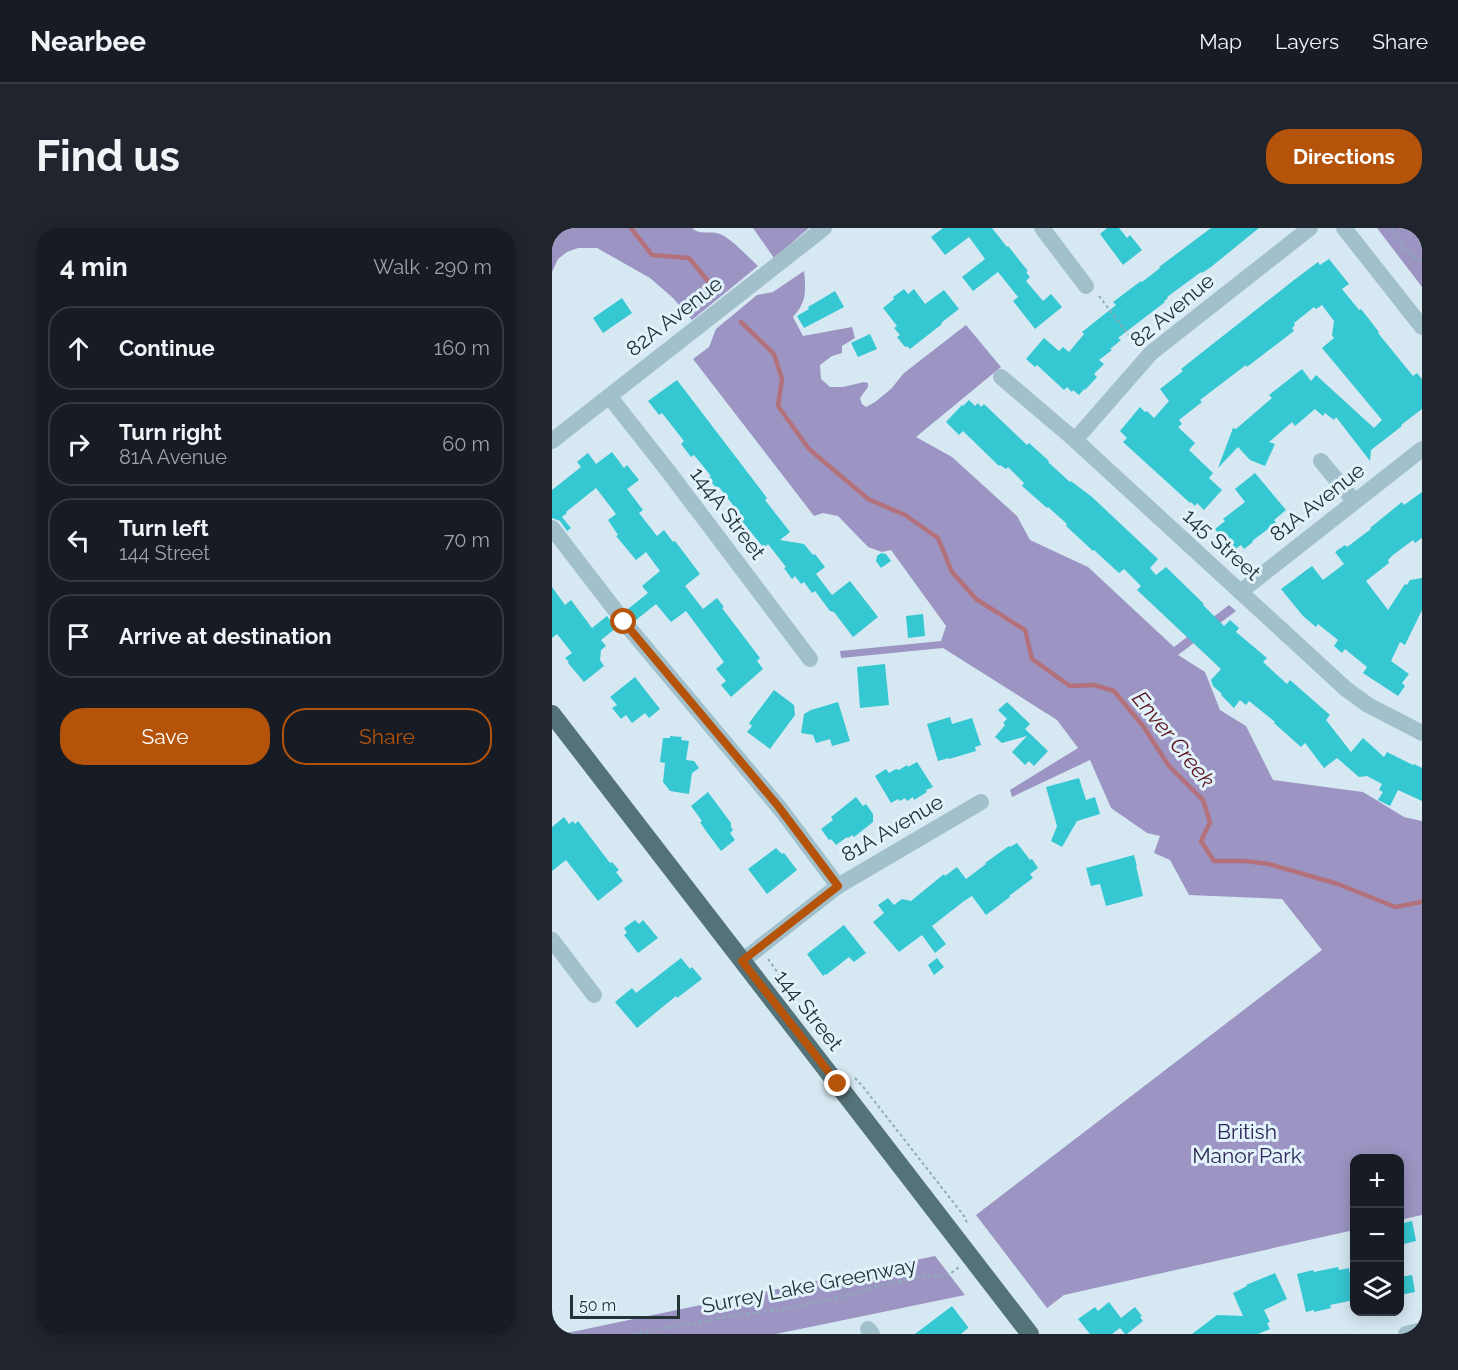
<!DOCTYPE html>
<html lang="en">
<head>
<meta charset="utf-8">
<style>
	:root { --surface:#171b24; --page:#20242c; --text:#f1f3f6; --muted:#9ea1a6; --line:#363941; --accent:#b45309 }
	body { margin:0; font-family:Raleway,sans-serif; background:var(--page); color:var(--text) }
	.controls { position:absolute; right:18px; bottom:18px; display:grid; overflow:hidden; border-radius:12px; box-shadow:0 3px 15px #0003 }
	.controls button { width:54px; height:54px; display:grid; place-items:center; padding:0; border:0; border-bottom:2px solid var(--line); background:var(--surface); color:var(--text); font:30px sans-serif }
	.scale { position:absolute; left:18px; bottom:15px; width:110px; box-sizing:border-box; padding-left:6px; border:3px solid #243335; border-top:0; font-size:16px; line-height:21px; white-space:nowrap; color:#243335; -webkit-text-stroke:4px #e2f2fb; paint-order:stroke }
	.stop { position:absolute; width:18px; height:18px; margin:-14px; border:4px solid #b45309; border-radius:50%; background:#fff }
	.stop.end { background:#b45309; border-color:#fff; box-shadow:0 2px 6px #0008 }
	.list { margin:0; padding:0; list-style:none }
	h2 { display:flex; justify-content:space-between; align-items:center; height:78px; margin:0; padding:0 24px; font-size:26px }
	h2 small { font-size:20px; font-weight:400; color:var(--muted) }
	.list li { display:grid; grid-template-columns:39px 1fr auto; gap:18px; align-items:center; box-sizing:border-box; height:84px; margin:0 12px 12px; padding:0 12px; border:2px solid var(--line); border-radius:24px }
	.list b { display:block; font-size:22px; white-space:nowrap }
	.list p { margin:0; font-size:20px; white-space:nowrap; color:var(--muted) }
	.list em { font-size:20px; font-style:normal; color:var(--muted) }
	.actions { display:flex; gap:12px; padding:18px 24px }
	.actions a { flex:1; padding:14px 0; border:2px solid var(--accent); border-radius:24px; text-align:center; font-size:21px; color:var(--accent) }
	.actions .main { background:var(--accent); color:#fff }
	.icon { flex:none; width:33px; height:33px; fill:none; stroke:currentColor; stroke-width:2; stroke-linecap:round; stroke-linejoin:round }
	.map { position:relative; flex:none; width:870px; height:1106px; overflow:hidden; border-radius:24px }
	header { display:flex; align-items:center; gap:36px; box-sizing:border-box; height:84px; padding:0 30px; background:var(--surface); border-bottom:2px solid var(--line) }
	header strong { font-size:28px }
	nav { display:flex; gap:33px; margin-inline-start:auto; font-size:21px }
	.intro { display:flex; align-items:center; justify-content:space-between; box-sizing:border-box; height:144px; padding:0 36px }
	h1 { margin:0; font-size:42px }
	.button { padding:15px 27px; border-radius:24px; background:var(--accent); color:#fff; font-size:21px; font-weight:700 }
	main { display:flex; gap:36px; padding:0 36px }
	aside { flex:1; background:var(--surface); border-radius:24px; box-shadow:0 3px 15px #0003 }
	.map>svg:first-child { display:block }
</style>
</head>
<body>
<header>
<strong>Nearbee</strong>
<nav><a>Map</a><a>Layers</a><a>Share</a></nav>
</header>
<div class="intro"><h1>Find us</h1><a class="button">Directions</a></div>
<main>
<aside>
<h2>4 min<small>Walk · 290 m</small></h2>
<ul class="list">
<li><svg class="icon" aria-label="ahead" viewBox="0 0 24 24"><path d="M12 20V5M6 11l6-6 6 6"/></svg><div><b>Continue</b></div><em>160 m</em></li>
<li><svg class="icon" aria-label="right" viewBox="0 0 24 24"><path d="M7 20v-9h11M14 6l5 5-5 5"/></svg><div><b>Turn right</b><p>81A Avenue</p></div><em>60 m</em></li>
<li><svg class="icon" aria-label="left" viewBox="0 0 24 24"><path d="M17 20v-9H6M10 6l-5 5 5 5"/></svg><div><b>Turn left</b><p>144 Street</p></div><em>70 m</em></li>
<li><svg class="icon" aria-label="arrive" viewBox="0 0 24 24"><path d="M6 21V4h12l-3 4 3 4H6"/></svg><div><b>Arrive at destination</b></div></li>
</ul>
<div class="actions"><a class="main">Save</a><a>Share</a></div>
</aside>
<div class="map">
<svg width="870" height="1106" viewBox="0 0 870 1106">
	<rect width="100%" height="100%" fill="#d6e9f3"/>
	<path fill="#9c95c3" d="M0,0H140C149,8 158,2 168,6C181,12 195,28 206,38L140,92L121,70L98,50L45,20H26L15,24L6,31L0,44Z
		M201,0H257L222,30Z
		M825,0H870V59Z
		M252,43C254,62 255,74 241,89L251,108L300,99L303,110L290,118V125L280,128L268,137L269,151L278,159H291L312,154L316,155V159L308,170L310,176L314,179L323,174L339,161L352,145L414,97L449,139L364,209L400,229L465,288L478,312L536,339L622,419L677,377L684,383L626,427L653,444L668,482L694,498L721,552L811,564L852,589L870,593V987L848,992V930H802V1002L512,1067L495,1080L424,987L770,722L730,671L637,667L618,632L602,625L608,608L595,605L559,580L538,532L460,569L458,562L526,520L505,492L391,420L289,430L288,423L389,413L394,398L339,322L330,324L316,319L286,288L271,285L262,288L141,131L157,119L164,101L205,67L221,64Z
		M383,1028L413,1067L224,1106H10Z"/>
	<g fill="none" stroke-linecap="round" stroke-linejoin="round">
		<path stroke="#b3727b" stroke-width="4.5" d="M79,0L100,27L137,30L165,64
			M189,94L222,126L230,151L226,178L257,221L316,271L353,287L386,310L400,344L424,371L473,402L480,431L518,458L542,457L562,463L591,498L617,538L651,572L658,594L649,613L662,633H693L717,636L786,656L843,679L870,674"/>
	</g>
	<path fill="#35c7d2" d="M391,0H440L455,19L456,18L476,43L474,44L478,49L474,53L491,73L499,66L510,79L483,101L461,73L466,69L446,44L421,63L410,49L433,31L417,9L393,27L379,9Z
		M555,0H567L575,10L578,7L590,22L571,37L548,6Z
		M659,0H707L659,39L650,45L649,44L615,69L616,70L612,73L613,74L566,110L569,112L558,121L560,122L547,132L552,136L542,146L545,149L533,162L532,161L527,167L521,162L520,164L515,159L512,162L485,137L483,139L474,131L492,110L507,123L511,119L517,124L532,106L530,104L564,77L561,74L589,53L590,54L608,40L607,39Z
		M777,31L797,56L790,61L807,82L809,81L827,104L826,105L861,148L865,145L870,151V181L849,197L850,198L819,222L818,233L784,189L782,192L773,185L771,188L763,181L743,198L740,194L717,214L723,216L713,238L698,232L686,219L666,240L681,200L684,201L720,170L717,167L750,141L759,153L764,147L822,200L830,192L770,120L782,110L780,107L782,93L770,77L764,81L762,79L742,95L743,97L740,100L742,103L695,139L694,137L648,172L650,174L627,192L630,196L626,199L643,215L637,222L661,245L657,250L670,262L652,282L645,275L643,278L639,274L638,275L571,214L575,210L568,203L588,179L593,184L595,183L602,190L617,173L608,161L631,143L629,141L742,52L766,34L768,37Z
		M352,61L356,66L362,61L373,76L392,62L407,81L389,95L390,96L358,121L355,118L353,119L345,109L348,107L342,100L345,98L331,80L342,71L341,69Z
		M283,63L292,79L252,100L245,88L257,81L256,79Z
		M70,70L80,85L51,105L41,90Z
		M318,106L325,121L306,129L299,115Z
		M125,152L215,270L213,272L238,304L228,312L252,316L261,327L263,326L273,339L264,346L280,367L298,353L326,389L301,409L282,384L278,383L263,363L260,365L252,354L249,356L243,348L240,351L232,340L234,339L216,316L212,320L178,279L181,277L167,259L165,261L156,250L159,248L142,227L139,229L129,216L132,213L110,185L107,187L96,173Z
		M417,172L423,178L426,175L429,179L432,176L475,217L477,215L497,233L496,234L518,254L519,253L540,269L606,331L598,340L604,347L614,339L652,376L651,377L672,398L678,392L687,400L684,404L715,430L711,434L735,456L738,452L778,487L774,492L799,524L811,510L832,529L835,524L861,537L862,536L870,540V573L846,562L838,578L826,572L831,564L827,562L830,556L815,548L807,549L785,530L772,540L753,515L749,519L722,495L723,494L697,473L694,477L688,472L682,480L669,467L670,466L661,458L659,452L669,441L585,362L589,358L572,341L567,345L542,322L541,323L514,298L515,296L496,279L495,280L470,258L472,255L456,239L454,241L448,237L447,238L411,203L407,207L394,194L410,177L411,178Z
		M60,224L72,240L75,237L87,252L75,261L91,282L87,285L105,308L112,302L121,314L123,313L148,346L133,358L151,381L165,370L172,379L170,380L208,430L205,433L211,441L179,469L169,457L174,453L164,441L172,434L134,383L119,394L104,376L84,392L76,381L96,365L90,358L108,343L94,324L84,332L64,308L66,307L56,292L64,286L44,260L14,284L15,285L10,289L19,300L15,303L8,293L0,290V262L29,239L25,234L36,225L44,236Z
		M703,245L734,282L722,292L724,295L700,313L701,314L692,321L689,317L681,323L663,301L673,293L671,291L693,274L683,261Z
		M870,264V310L863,315L861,312L841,327L836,332L837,335L814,353L836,382L853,356L855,357L858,352L870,350V382L853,417L848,414L839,433L857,446L850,455L853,458L846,468L811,445L815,439L793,421L790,425L782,418L786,412L766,396L764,399L751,388L729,361L760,338L771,352L792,336L783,324L793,317L795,319L819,301L818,300L850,274L852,277Z
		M329,325L334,326L339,333L329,340L324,333L325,328Z
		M0,359L13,377L19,372L40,400L55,388L64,400L49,412L54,418L49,422L48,432L52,438L32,454L16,435L17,434L13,430L20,425L5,406L0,410Z
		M371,386L373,408L356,410L354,388Z
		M333,436L337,477L308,480L305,439Z
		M83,449L108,481L97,490L93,485L80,495L74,487L69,491L60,480L65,477L58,469Z
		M222,462L242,477L243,487L218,521L195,504L200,498L197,495Z
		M286,474L298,513L280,518L278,511L264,515L261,507L249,505L252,486L259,482Z
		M455,474L478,496L473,501L496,523L482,538L477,533L473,537L460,524L475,508L450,515L443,509L453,497L451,495L455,491L446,482Z
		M398,489L400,496L420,490L429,517L423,519L424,523L397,531V530L386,533L375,496Z
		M118,508L130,509L129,512L137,513L134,532L142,533L147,540L140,545L137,566L118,563L111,554L113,535L108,534L111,510H118Z
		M365,534L381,559L374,562L375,564L362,572L361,569L355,573L353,570L348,573L346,571L339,575L323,548L334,541L337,545L344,541L347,542L355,537L356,539Z
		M527,550L534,572L543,569L548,586L525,593L510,619L499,613L505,598L494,559Z
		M156,564L179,595V599L181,602L178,605L183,612L169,623L154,603L148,594L150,593L139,578Z
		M304,569L311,578L314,576L321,586V594L302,609L300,607L296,610L295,609L284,617L279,611L277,612L269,601L281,592L279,589Z
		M12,589L17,596L21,593L23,596L26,593L58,635L60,634L67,642L64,644L71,653L46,673L14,632L0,643V599Z
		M465,615L478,632L480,631L486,640L478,646L481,650L457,668L458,669L434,687L420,668L412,673L380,698L394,716L383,725L370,707L347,724L321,694L332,685L326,677L336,670L342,677L350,671L359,673L392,646L393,648L405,639L414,651L434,636L433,635L457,618L458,619Z
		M224,620L230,626L232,625L245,642L215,666L196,641Z
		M582,627L585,638H584L591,668L554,678L548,656L539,658L534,640Z
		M83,692L87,696L91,692L106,710L86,725L72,707L75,705L72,700Z
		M292,697L314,725L302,734L297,729L274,747L273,746L271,748L255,726Z
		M129,730L138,741L140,739L150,751L125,770L124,768L85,800L63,774L80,760L84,765Z
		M385,730L392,739L382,747L376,737Z
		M860,993L864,1013L848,1017V996Z
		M786,1039L787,1042L797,1040L802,1072L778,1077L779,1080L762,1084V1082L754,1084L745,1046L761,1042L762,1044Z
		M723,1045L735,1071L712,1082L718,1094L715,1095L718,1101L706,1106H640L665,1087L691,1088L681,1065L695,1058L694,1057Z
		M860,1047L863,1064L848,1067V1049Z
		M557,1074L569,1090L583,1079L590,1088L588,1089L591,1093L575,1106H573L568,1100L560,1106H538L526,1091L543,1079L546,1083Z
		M400,1078L416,1099V1100L409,1106H363Z"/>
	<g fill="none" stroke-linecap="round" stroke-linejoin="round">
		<path stroke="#8bacb8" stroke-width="2" stroke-dasharray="3 3" stroke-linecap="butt" d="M840,0C845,15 855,26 870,33
			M547,68L585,118
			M216,731L272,809
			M303,850L312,860L412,988L416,997
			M82,1106L191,1086L229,1082L297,1067L330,1057L366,1049L386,1048L398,1046L407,1039"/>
		<path stroke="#a1c0cc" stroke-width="16" d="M490,0L534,58
			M792,0L870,99
			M449,149L523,212L794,461L816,477L870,505
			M57,168L116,243L258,431
			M523,212L599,125L758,0
			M0,213L272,0
			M769,233L802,273
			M0,300L77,400L230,583L286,658
			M688,364L870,221
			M0,712L42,767
			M190,733L286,658L429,574
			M316,1101L320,1106
			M854,1106L870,1102"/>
		<path stroke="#547379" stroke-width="18" d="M0,486L478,1106"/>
	</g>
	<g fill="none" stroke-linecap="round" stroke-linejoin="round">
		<path stroke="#b45309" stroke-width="8" d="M72,394L226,578L286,658L190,733L286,856"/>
	</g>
	<g text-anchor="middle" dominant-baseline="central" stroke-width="6" stroke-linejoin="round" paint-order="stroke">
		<g font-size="21" fill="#243335" stroke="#e2f2fb">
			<text transform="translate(620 82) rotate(-40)">82 Avenue</text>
			<text transform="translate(122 88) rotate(-38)">82A Avenue</text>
			<text transform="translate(765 274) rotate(-38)">81A Avenue</text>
			<text transform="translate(176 285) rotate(53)">144A Street</text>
			<text transform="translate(670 316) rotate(42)">145 Street</text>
			<text transform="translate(340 600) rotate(-30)">81A Avenue</text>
			<text transform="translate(257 782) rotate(52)">144 Street</text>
			<text transform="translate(257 1057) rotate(-11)">Surrey Lake Greenway</text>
		</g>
		<g font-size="21" fill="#2f2656" stroke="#e2f2fb">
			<text x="695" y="903">British<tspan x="695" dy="24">Manor Park</tspan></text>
		</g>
		<g font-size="22" font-style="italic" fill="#5a161e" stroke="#e2f2fb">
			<text transform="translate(622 511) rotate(51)">Enver Creek</text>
		</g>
	</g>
</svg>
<div class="controls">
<button>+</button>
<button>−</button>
<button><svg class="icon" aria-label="layers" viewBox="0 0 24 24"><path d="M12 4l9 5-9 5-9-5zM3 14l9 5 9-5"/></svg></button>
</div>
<div class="scale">50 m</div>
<div class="stop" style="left:72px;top:394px"></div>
<div class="stop end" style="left:286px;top:856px"></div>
</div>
</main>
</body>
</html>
